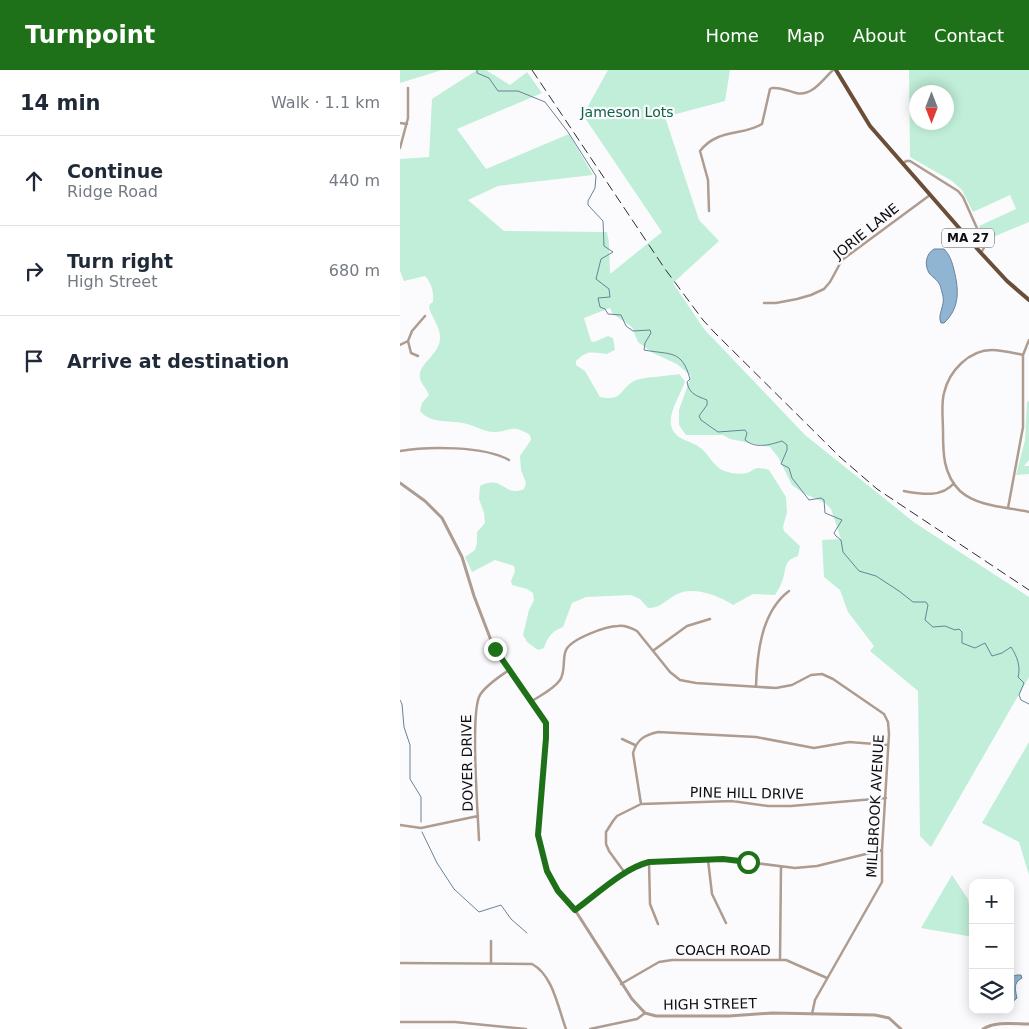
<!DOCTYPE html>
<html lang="en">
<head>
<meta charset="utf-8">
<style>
	:root { --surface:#fff; --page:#f2f2f3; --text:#1f2937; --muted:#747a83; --line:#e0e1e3; --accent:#1f7119 }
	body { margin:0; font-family:"DejaVu Sans",sans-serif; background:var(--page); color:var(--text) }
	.controls { position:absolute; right:15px; bottom:15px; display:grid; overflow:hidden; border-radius:10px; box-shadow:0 2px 12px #0003 }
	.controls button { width:45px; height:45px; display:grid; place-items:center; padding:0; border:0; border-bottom:1px solid var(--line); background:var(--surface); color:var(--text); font:25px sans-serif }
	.compass { position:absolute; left:509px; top:15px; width:45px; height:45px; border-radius:50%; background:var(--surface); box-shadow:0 2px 12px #0003; rotate:180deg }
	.stop { position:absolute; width:15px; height:15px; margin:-11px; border:4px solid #1f7119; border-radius:50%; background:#fff }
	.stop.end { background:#1f7119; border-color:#fff; box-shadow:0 1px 5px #0008 }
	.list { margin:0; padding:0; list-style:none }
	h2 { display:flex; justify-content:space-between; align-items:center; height:65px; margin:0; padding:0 20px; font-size:21px }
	h2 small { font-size:16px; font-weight:400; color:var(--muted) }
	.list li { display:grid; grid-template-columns:32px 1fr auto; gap:15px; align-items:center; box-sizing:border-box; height:90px; padding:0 20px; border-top:1px solid var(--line) }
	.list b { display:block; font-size:19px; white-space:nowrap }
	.list p { margin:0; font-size:16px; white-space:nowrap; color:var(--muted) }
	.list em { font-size:16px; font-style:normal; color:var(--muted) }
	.icon { flex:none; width:28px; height:28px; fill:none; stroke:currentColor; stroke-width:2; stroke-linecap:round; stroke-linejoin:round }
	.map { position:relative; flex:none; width:629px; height:959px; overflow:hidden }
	header { display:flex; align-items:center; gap:30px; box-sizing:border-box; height:70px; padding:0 25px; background:var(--accent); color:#fff }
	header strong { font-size:24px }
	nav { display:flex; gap:28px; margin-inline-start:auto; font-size:18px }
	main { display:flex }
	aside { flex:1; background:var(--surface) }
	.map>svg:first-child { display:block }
</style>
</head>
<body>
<header>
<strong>Turnpoint</strong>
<nav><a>Home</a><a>Map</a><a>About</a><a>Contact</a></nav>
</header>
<main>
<aside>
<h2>14 min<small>Walk · 1.1 km</small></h2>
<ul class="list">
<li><svg class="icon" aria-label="ahead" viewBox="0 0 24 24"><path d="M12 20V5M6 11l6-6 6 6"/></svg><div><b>Continue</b><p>Ridge Road</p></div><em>440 m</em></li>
<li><svg class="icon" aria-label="right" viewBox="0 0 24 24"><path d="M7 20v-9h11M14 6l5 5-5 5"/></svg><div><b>Turn right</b><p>High Street</p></div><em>680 m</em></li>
<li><svg class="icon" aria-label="arrive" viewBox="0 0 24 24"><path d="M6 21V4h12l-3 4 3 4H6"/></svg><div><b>Arrive at destination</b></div></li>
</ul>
</aside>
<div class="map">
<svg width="629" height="959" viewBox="0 0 629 959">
	<rect width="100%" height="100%" fill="#fbfbfe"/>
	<path fill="#c0eed8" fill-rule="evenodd" d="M0,0H42L0,13Z
		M77,0H86L110,15L127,2L142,23L57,59L86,99L169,64L193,105L98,116L68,130L104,161L207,162L209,173L210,204L262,162L183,45L208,0H330L325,31L265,47L299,150L319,171L273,213L304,259L405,365L515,453L629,527V607L531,777L520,766L518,621L470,581L474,576L448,542L440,520L424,507L422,470L441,469L431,439L425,433L403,423L392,415L378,387L370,377L330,369L323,365H286L279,355V340L291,306L277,294L253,283L238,272L232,257L213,244L210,238L184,248L191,271L194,272L208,266L213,268L215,280L207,284C192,283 188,279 176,291V295L185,301L200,327C224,332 219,318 236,310C246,307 268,306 279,304L285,311C281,327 259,352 279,367C287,372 296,373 303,380C310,387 316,400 328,402C333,404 343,404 347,403C351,402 354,398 358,398C361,398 366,399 369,400L386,427L387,442L383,457L384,461L400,476L398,486C383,491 387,497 383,509C381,515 378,520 375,525L353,524L333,535C319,526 296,517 280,523C268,527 261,539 248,538L240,529L231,525L186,527L172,533L163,557C152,561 147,568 144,578L138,580L127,572L123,565L129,540L134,530L133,523L127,519L112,515L111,511L115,501L114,496L95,490L72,502L65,487L75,480L77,472V462L85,453L84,443L79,429L80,416C103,404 104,428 124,419L126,413L121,400L120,386L131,370L130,365C111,353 110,362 93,362C82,361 74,355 63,353C48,350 31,354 20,341L22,333L29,325C27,319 21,314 20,308C17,294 40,285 40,268C41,259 32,247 29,238L30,234L33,232C34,222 32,214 25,206L4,211L0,201V89L29,87L32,29Z
		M509,0H629V152L586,170L579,156L616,139L610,125L573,142L562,120L552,111L510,87ZM516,22H546V52H516Z
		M629,331V390L624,396H629V404L616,405L625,370L627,332Z
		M629,672V805L619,772L582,753Z
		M552,805L568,829L571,844H573V867L521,858Z"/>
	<path fill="#8fb5d3" stroke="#688399" d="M534,179H544C550,185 552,192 554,200C559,220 560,238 544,253H541C537,245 545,236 543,226C542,223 541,218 540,215C538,210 532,207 529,203C524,194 526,184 534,179Z
		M617,905H621L622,908C613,913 615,919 617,928L610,934V907Z"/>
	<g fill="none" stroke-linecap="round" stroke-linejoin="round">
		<path stroke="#688399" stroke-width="1" d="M77,0V3L89,8L98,21H118L145,32L168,62L196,106L195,118L188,131V135L203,151L204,176L213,182L201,189L196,209L209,219L210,227L198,228L200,237L205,239L208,244L221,245L226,256L233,261L250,260L251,263L245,273L244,280C270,285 282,279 290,309L287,312C289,324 297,326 307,330V335L299,346L301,350L318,362L345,360L347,363L345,370C356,379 369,375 382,371L387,375V380L381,394L389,398L392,408L409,430L421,428L424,430L425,443L442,450L434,463L436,466L441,470L443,482L459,501L476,506L499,521L513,532H526L528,535L525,550L533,557L545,556L555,560L559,559L562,562V573L575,578L585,573L592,586L602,583L611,577C617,586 621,597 618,607L624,613L619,625L621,630L629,634
			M0,630L2,634L4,657L10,675V709L21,727V752
			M22,762L37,793L54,819L79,842L101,835L111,849L127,863"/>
		<path stroke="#ad9c8f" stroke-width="2.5" d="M0,53L7,54
			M0,78L8,48V18
			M503,94L506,91H510L558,121L563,127L585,176L581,183
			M309,141L308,110L300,81C318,58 343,66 362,54L370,19L372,18C381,17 388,21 396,23C412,27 423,9 433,0
			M364,233H376L397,229L411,225L424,219L430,212L442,190L530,125
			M8,271L11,283L18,286
			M0,275L8,271L12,261L25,246
			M623,285C613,283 602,280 592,280C569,280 549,301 544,323C541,334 543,349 543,361C543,383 543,404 560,421C578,437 607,437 629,442
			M0,381C28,376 84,376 109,390
			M504,421C521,424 542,428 554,413
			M608,438L623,357V285L629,270
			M254,580L287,556L310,549
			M356,616C357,584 361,542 389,521
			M132,631C141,625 154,619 160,610C166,601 162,589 166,580C171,569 206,556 218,556C225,555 231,558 237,561L270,602L280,610L296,613L376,618L392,615L411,605L422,604L433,609L484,644L488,652L489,664L482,780V812L415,930L412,944
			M222,669L235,675
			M241,734L233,683C237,669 245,665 258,662L356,667L414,678L449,672L488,675
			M0,755L21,758L78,746
			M79,770C78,745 70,641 80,625C86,615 99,607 109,600
			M308,790L312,824L326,853
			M249,792L250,834L258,854
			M225,803L209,781L206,774V762L213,751L217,746L241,734L332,731L368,736H391L486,728
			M175,840C196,825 224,797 249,792L323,789L395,798L417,796L482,780
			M91,871V893
			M380,889L381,797
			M0,893L132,894C153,905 158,938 166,959
			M221,914L259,892L272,890H386L427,908
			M0,952H55L126,959
			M190,959L237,949L245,943"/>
		<path stroke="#ad9c8f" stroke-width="3" d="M0,413L25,431L42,448L62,487L74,526L92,573L109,600L145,649L147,656L146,668L138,765L147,801L157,821L175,840L232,929L245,943L256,946H329L372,943L475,945L489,948L501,959
			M583,959C596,951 614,954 629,954"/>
		<path stroke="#6a4e38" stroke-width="4" d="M436,0L470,56L581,183L607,211L629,230"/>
		<path stroke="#2d2d31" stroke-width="1" stroke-dasharray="10 5" stroke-linecap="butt" d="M132,0L265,199L303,250L315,263L440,387L477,419L629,520"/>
	</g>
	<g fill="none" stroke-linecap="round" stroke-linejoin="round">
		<path stroke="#1f7119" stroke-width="6" d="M95,579L146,653V668L138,765L147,801L158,821L175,840C196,825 224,798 249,792L323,789L348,792"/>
	</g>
	<g text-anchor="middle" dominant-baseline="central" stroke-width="4.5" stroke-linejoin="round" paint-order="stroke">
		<rect fill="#fbfbfe" stroke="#555559" stroke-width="1" x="542" y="158.5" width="52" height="19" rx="4"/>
		<g font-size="12" font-weight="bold" fill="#0e0e12">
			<text x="568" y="168">MA 27</text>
		</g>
		<g font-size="14" fill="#0d6246" stroke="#fbfbfe">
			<text x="227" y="42">Jameson Lots</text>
		</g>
		<g font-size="14" fill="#0e0e12" stroke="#fbfbfe">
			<text transform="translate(466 161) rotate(-39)">JORIE LANE</text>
			<text transform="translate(67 693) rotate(-91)">DOVER DRIVE</text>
			<text transform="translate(347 723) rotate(1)">PINE HILL DRIVE</text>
			<text transform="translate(475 736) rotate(-87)">MILLBROOK AVENUE</text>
			<text x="323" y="880">COACH ROAD</text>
			<text transform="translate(310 934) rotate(-1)">HIGH STREET</text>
		</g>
	</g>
</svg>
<div class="controls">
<button>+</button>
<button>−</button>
<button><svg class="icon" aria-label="layers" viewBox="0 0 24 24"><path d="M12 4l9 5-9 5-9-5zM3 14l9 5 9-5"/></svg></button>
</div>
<svg class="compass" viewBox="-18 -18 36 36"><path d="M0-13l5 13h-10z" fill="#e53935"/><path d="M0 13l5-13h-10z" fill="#747a83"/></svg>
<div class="stop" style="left:348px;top:792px"></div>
<div class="stop end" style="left:95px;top:579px"></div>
</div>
</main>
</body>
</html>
